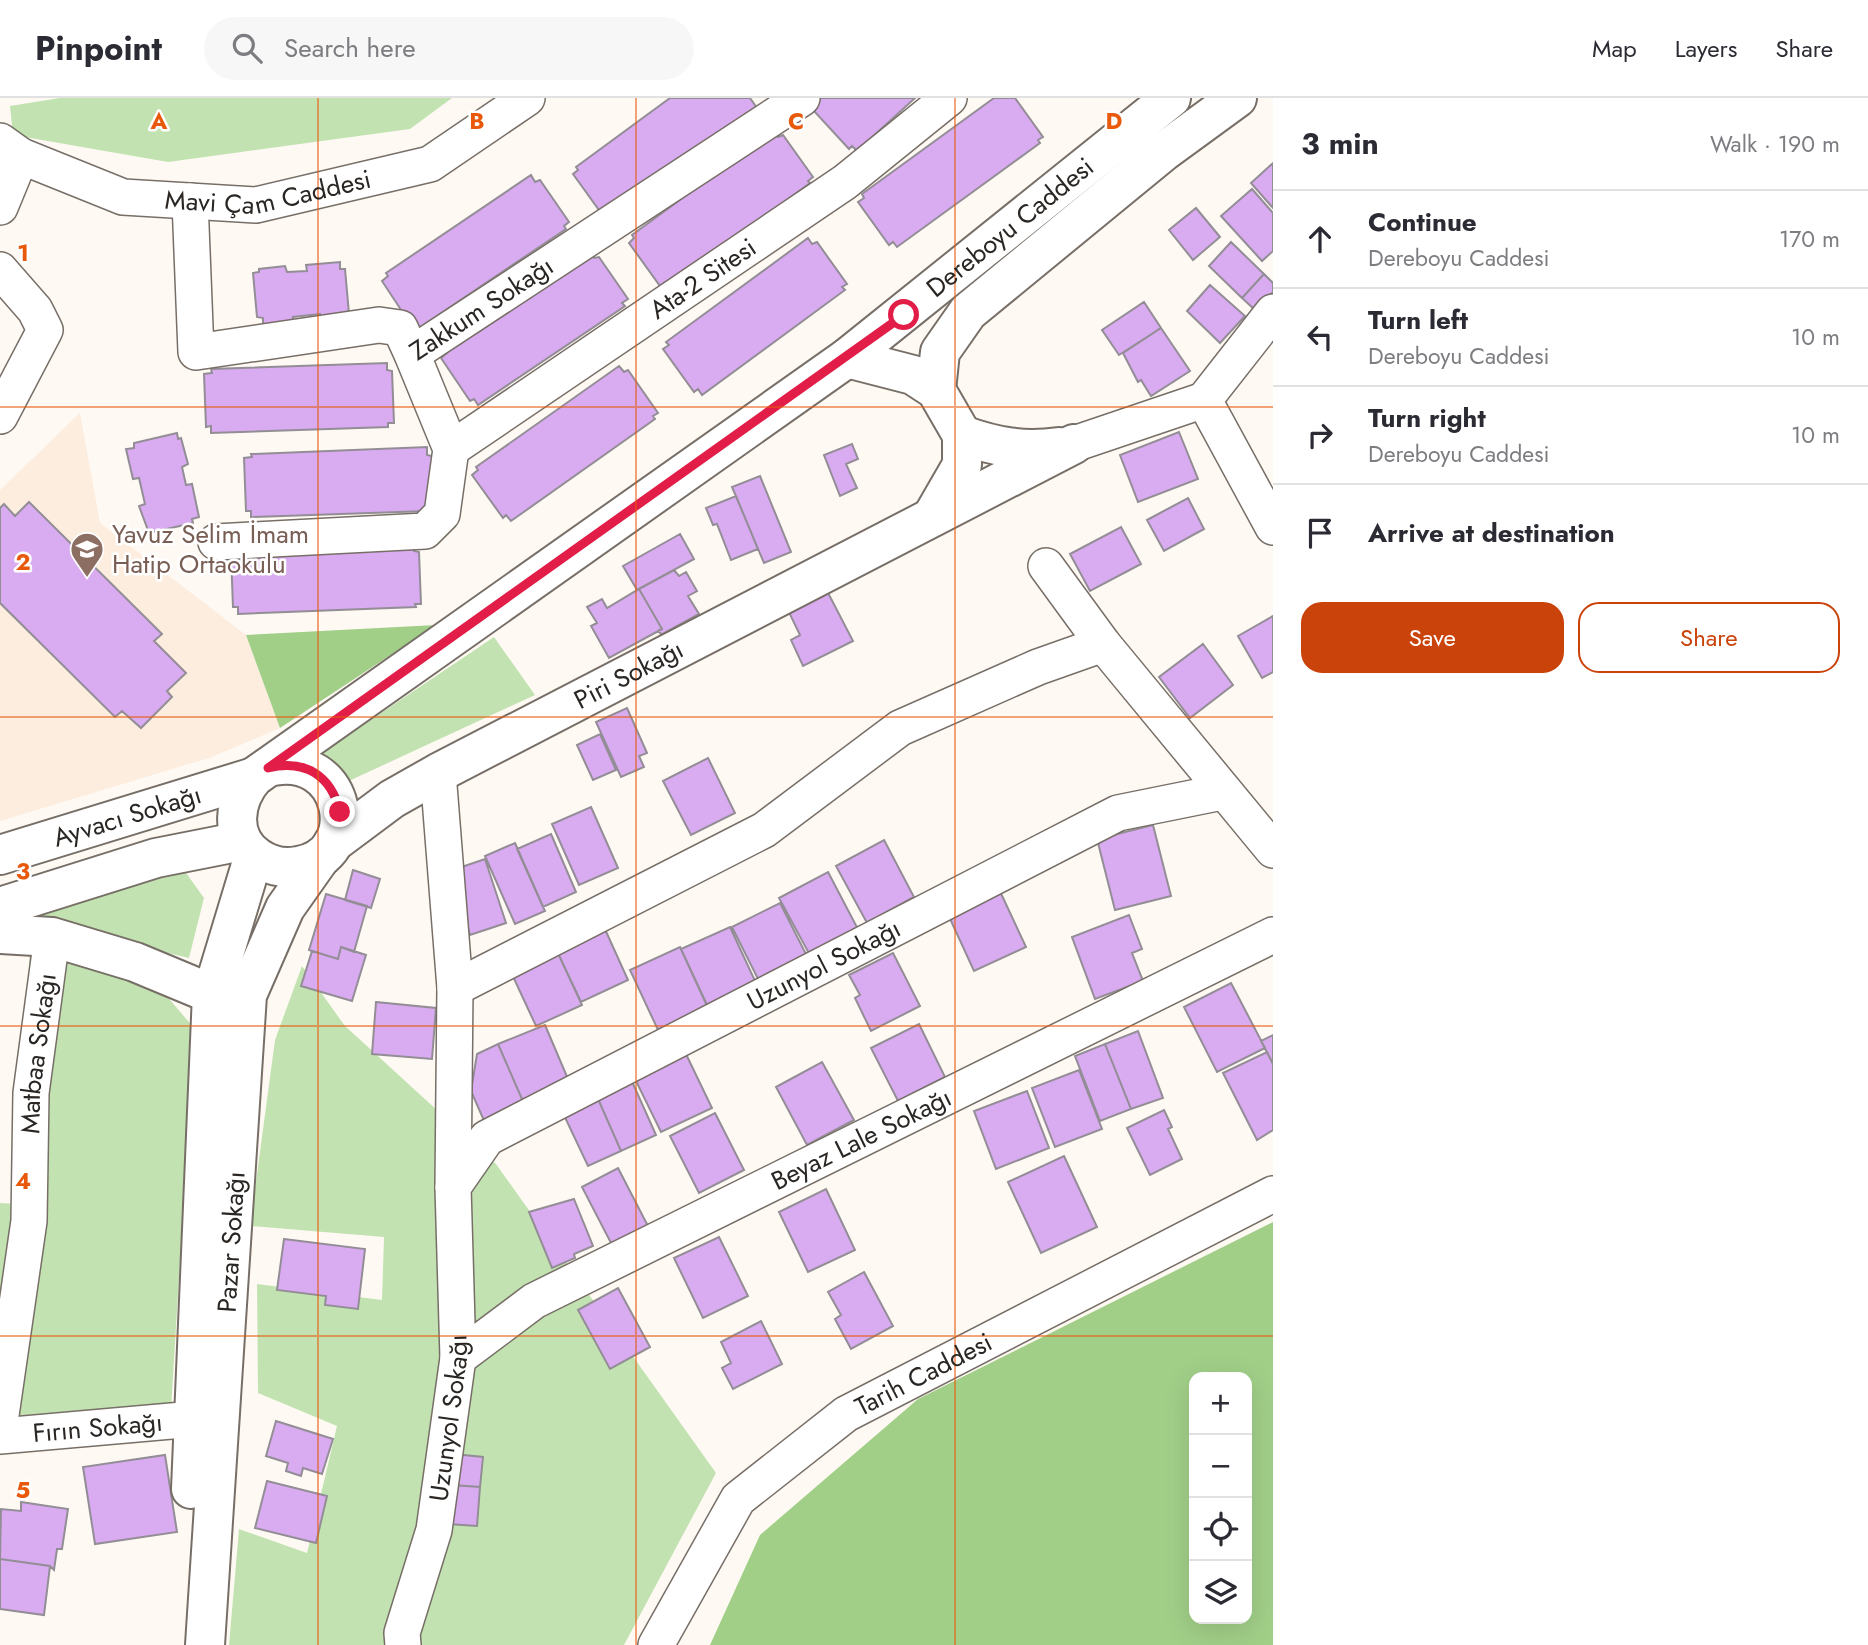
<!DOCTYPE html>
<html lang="en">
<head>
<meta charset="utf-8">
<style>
	:root { --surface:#fff; --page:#f7f7f7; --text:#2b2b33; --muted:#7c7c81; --line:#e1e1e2; --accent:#ca430a }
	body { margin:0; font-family:Jost,sans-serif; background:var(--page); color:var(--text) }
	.controls { position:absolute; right:21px; bottom:21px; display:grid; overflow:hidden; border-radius:14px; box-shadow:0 7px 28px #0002 }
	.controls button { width:63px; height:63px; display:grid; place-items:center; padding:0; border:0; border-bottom:2px solid var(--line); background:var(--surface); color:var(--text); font:35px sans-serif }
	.stop { position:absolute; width:21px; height:21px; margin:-16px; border:5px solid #e11d48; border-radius:50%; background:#fff }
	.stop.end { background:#e11d48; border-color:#fff; box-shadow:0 2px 7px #0008 }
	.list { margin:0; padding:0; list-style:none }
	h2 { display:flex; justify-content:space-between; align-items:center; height:91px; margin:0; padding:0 28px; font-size:30px }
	h2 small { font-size:23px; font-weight:400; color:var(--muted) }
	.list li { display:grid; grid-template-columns:46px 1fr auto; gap:21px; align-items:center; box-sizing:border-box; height:98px; padding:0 28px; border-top:2px solid var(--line) }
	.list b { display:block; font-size:26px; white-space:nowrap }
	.list p { margin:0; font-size:23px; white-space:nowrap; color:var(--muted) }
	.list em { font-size:23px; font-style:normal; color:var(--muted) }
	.actions { display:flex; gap:14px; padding:21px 28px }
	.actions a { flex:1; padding:16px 0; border:2px solid var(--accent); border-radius:21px; text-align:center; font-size:24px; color:var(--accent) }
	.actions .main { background:var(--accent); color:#fff }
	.icon { flex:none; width:38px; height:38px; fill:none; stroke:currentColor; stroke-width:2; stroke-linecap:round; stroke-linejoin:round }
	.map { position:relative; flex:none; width:1273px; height:1547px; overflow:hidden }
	header { display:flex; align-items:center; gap:42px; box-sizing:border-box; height:98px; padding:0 35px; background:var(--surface); border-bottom:2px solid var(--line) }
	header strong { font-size:33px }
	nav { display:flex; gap:38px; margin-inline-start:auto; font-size:24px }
	.search { width:490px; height:63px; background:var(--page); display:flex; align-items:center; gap:18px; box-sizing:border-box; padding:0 24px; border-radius:38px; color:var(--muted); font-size:26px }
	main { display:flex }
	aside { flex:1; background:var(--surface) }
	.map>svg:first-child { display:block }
</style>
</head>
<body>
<header>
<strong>Pinpoint</strong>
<div class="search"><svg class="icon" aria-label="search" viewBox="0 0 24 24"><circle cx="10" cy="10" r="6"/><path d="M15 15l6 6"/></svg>Search here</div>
<nav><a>Map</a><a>Layers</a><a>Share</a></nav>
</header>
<main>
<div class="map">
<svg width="1273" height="1547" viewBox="0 0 1273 1547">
	<rect width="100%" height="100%" fill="#fff9f4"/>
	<path fill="#fcedde" d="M80,315L100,425L246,537L280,630L212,659L0,723V392Z"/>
	<path fill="#c2e3b1" d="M60,0H452L410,31L168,64L13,37L10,8Z
		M494,539L535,597L338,688L320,656Z
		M184,772L204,800L189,860L26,822L0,808Z
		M30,847L159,889L194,930L170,1328L0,1325V1105L18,1106Z
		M302,868L345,928L496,1066L716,1375L624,1547H229L239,1431L307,1455L337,1328L258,1295L257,1186L382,1202L384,1139L250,1128L275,942Z"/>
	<path fill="#a1cf88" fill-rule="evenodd" d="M436,527L280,630L246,537Z
		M1273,1124V1547H710L760,1437L918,1301ZM1247,1279V1521H1194V1279Z"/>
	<path fill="#d9abf1" stroke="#938d96" stroke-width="2" d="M670,0H750L757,10L604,119L573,76L578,72L576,69Z
		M821,0H915L857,53L852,48L849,51L813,12Z
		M994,0H1015L1043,39L1038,42L1040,45L897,149L893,144L889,147L858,104L864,100L862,96Z
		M774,33L778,39L783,37L813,79L808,83L810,85L668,190L664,185L660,188L629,145L634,140L632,137Z
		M1273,65V110L1251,85Z
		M531,77L535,84L540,82L569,124L564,128L566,131L419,230L416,224L411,227L382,183L388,178L386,175Z
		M1252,91L1273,115V153L1262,163L1221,118Z
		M1196,110L1220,139L1193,162L1169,132Z
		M808,140L812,146L817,144L847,186L842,189L845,192L702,297L698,291L694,294L663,251L669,247L666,244Z
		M1231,144L1264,176L1242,200L1209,168Z
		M590,154L594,160L599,159L628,201L622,205L625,208L478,307L474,301L470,303L441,260L447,255L444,252Z
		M340,164V171H345L349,216L321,222L320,216L293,219V224L263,227V220L257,219L253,175L259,174V171L285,168L287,174L307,173L306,167Z
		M1264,176L1273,185V194L1255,212L1242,200Z
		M1210,187L1245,218L1220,245L1187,213Z
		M1144,204L1161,230L1119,257L1102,232Z
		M1161,230L1190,273L1151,298L1141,282L1138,284L1123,255Z
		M387,265V272L392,273L394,325H388V329L211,335V328L206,329L204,276L212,275L211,271Z
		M619,268L624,274L628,272L658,315L653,318L655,321L511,423L506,417L503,420L472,377L478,372L476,369Z
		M1179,334L1198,381L1138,404L1120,357Z
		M177,335L178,341L181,340L188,366L182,369L186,387L192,386L199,419L192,421L193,425L149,435L139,408L145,406L139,380L133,381L126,351L134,350V345Z
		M852,346L858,361L846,366L857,390L840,398L824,357Z
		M427,349V357L432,358L434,409L428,413L251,419V413H246L244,360L252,359L251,356Z
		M760,378L791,454L764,465L732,389Z
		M736,398L758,451L731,462L717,426L713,427L706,410Z
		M1188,400L1204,431L1164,453L1147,422Z
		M29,404L162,536L154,543L186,575L167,593L172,599L141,630L122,613L115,619L0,505V410L4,406L15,418Z
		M1121,429L1141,466L1090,493L1070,456Z
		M680,436L694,461L637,492L623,468Z
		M414,446V453L419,454L421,506H415L416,509L238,516V509H233L231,456Z
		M674,472L679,478L686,474L697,493L688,498L699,516L661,537L659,532L662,531L639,491Z
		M825,489L853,543L803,568L791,542L800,537L786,508Z
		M639,491L662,531L609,560L591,528L597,525L587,509L602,501L607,510Z
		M1273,518V574L1262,580L1238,538Z
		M1203,546L1233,587L1190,620L1159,579Z
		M627,610L647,655L639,658L644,669L621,679L596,624Z
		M600,636L616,672L593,682L577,647Z
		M708,660L735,715L691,737L663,683Z
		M591,709L618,770L579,787L552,726Z
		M1153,727L1171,798L1115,812L1097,741Z
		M551,736L576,794L543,809L517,751Z
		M884,742L914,799L867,825L836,768Z
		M515,745L545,813L515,826L485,758Z
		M485,761L506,825L470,837L450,773Z
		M353,772L380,781L371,810L345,802Z
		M828,774L860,835L812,861L779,800Z
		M998,789L1026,849L974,873L946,812Z
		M326,796L367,808L354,854L341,849L338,861L309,852Z
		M780,805L809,862L761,887L732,829Z
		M1129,817L1142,851L1132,855L1143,883L1095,901L1072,839Z
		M604,829L628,882L581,904L556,851Z
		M730,829L756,885L707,907L681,851Z
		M341,849L366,857L352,903L301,888L312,853L338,861Z
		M680,849L708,910L658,932L630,872Z
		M556,851L582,907L536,928L510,872Z
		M893,855L920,908L871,933L855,900L860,897L849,877Z
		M1231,885L1265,950L1217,974L1184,909Z
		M376,904L436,910L432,961L372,956Z
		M919,926L945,979L898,1003L871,950Z
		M545,927L571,988L525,1008L498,946Z
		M1138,933L1163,1000L1131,1011L1105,946Z
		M1273,937V966L1261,943Z
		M498,946L525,1008L485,1025L471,993L477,956Z
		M1105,946L1131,1011L1100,1023L1075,958Z
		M685,954L712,1010L661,1034L634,979Z
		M1267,954L1273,966V1032L1257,1042L1223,975Z
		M822,964L854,1022L807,1047L776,989Z
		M1079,972L1102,1031L1055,1049L1032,990Z
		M630,979L656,1037L621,1053L595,994Z
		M1027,993L1049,1050L996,1071L974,1013Z
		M595,994L621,1053L588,1068L561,1011Z
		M1164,1012L1172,1029L1168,1031L1182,1061L1150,1077L1127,1030Z
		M715,1015L744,1072L699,1095L670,1038Z
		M1064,1058L1097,1129L1041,1155L1008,1084Z
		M618,1070L648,1128L612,1147L582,1089Z
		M826,1091L855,1152L808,1174L779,1114Z
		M574,1101L593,1148L574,1156L575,1160L552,1170L529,1114Z
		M719,1139L748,1198L703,1220L674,1160Z
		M284,1141L365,1151L358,1211L325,1207L326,1198L277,1192Z
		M864,1174L893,1228L851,1251L835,1221L841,1217L828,1194Z
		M618,1190L650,1249L610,1271L578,1212Z
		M761,1223L782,1266L733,1291L722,1270L731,1265L721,1244Z
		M276,1323L333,1341L322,1376L303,1370L301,1378L286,1373L288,1365L266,1358Z
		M454,1356L483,1359L480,1389L452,1387Z
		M165,1357L177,1434L95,1446L83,1369Z
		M267,1383L327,1398L316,1445L255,1430Z
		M452,1387L480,1389L477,1428L448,1426Z
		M21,1404L68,1411L62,1451H57L54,1472L50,1468L0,1461L1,1411L21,1413Z
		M0,1461L50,1468L44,1517L0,1511Z"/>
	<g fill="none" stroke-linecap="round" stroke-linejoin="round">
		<defs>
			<g id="street">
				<path id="s1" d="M0,43L21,58L123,99L256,107L430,66L527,0"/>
				<path id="s2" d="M190,103L196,254L379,227L400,230L412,256L802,0"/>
				<path d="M0,109L21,58"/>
				<path d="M0,172L35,212L45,232L0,318"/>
				<path d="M1204,302L1273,429"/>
				<path d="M1074,346L1204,302L1273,214"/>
				<path id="s3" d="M451,351L845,84L949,0"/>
				<path d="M216,444L425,433L442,416L451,351L412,256"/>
				<path d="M1046,468L1103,546"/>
				<path d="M438,675L455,890L453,1089"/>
				<path d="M455,890L764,732L900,630L1038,569L1103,546L1273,752"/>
				<path id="s4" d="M458,1260L534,1203L1273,837"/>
				<path id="s5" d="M0,1324L29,1123L31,995L52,839"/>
				<path id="s6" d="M0,1338L194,1321"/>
				<path id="s7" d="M403,1547L402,1535L434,1432L458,1260L453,1089L487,1040L1118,715L1222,694"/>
				<path id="s8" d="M656,1547L738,1401L846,1316L1273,1096"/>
			</g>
			<g id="secondary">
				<path d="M847,260L913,277L936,292L962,337V367L932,419"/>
				<path d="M936,292L940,254L968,214L1163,54L1237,0"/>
				<path d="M962,337C996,349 1023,354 1059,349"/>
				<path id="s9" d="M268,669C347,650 366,758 298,768C283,771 270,768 257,759C228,739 234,702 254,679L847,260L1171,0"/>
				<path id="s10" d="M333,745L392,701L438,675L1074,346"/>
				<path id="s11" d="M0,757L254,679"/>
				<path d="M0,809L156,760L242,743"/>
				<path d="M0,836L52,839L135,864L212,896"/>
				<path d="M191,1391L212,896L254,757"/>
				<path id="s12" d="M205,1547L247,897L285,810L321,759"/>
			</g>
		</defs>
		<use href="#street" stroke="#776f67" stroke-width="38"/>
		<use href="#secondary" stroke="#776f67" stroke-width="42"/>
		<use href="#street" stroke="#fff" stroke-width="35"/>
		<use href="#secondary" stroke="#fff" stroke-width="38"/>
	</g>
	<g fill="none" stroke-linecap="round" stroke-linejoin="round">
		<path stroke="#e11d48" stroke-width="9" d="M340,714C331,677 305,661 268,670L904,217"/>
	</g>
	<path fill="none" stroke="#e8590c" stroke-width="2" stroke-opacity="0.55" d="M318,0V1547M636,0V1547M955,0V1547M0,309H1273M0,619H1273M0,928H1273M0,1238H1273"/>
	<defs>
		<symbol id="school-pin" viewBox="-11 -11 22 30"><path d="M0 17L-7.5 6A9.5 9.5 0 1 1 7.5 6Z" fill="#8d6e63" stroke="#fff"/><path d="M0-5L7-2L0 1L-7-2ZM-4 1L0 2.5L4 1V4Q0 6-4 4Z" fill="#fff"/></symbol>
	</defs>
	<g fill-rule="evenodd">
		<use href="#school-pin" x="68" y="432" width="38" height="52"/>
	</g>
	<g text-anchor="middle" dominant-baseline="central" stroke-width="5" stroke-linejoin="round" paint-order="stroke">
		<g font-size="26" fill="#2a2623" stroke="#fff">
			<text stroke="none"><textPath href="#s1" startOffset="282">Mavi Çam Caddesi</textPath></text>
			<text stroke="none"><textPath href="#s9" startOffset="1241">Dereboyu Caddesi</textPath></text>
			<text stroke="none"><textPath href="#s3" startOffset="304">Ata-2 Sitesi</textPath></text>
			<text stroke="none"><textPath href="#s2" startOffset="469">Zakkum Sokağı</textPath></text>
			<text stroke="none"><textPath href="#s10" startOffset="341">Piri Sokağı</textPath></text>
			<text stroke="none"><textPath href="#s11" startOffset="133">Ayvacı Sokağı</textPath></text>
			<text stroke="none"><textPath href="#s7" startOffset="903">Uzunyol Sokağı</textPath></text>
			<text stroke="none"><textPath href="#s5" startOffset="371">Matbaa Sokağı</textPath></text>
			<text stroke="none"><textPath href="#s4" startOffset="460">Beyaz Lale Sokağı</textPath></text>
			<text stroke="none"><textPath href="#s12" startOffset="404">Pazar Sokağı</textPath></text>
			<text stroke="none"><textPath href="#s8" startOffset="392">Tarih Caddesi</textPath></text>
			<text stroke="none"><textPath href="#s7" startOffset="233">Uzunyol Sokağı</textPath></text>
			<text stroke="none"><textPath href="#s6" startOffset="98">Fırın Sokağı</textPath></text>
		</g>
		<g font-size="26" fill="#785e54" stroke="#fff" text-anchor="start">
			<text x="112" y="436">Yavuz Selim İmam<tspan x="112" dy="30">Hatip Ortaokulu</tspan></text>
		</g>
	</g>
	<g font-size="23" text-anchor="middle" font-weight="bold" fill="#e8590c" stroke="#fff" stroke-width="5" stroke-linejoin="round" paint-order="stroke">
		<text x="159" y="31">A</text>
		<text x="477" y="31">B</text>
		<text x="796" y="31">C</text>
		<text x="1114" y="31">D</text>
		<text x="23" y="163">1</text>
		<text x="23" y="472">2</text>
		<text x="23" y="781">3</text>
		<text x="23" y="1091">4</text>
		<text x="23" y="1400">5</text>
	</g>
</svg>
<div class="controls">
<button>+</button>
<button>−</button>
<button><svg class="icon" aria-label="locate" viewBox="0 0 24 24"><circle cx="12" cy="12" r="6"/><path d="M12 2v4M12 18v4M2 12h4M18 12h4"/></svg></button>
<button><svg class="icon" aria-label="layers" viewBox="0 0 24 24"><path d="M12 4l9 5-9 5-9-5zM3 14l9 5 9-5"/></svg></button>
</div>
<div class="stop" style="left:904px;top:217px"></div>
<div class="stop end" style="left:340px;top:714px"></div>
</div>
<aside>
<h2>3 min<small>Walk · 190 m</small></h2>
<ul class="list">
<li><svg class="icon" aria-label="ahead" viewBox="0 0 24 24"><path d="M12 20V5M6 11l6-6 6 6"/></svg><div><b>Continue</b><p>Dereboyu Caddesi</p></div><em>170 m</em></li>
<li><svg class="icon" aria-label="left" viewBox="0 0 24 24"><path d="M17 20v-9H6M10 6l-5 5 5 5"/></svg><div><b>Turn left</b><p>Dereboyu Caddesi</p></div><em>10 m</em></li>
<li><svg class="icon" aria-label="right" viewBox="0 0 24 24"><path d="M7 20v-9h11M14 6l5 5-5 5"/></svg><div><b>Turn right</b><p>Dereboyu Caddesi</p></div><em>10 m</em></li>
<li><svg class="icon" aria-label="arrive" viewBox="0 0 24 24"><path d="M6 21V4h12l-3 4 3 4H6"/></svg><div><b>Arrive at destination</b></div></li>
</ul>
<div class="actions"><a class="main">Save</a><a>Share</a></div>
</aside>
</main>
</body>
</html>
